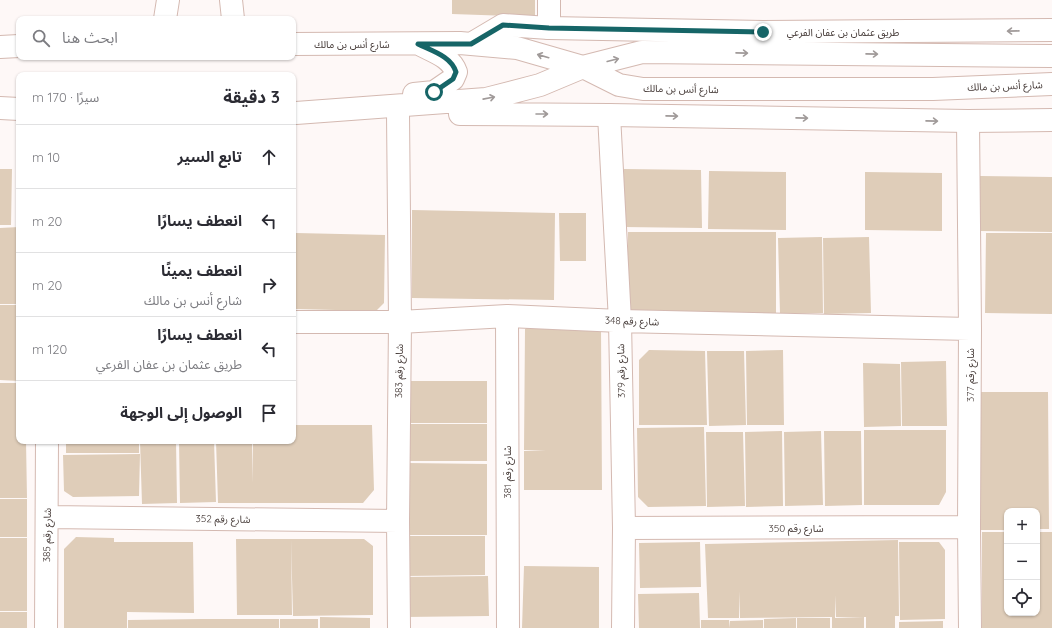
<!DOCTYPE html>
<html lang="ar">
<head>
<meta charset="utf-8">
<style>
	:root { --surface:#fff; --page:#f7f7f7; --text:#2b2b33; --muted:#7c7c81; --line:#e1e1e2 }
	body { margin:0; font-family:Quicksand,"Noto Sans Arabic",sans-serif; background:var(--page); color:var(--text); direction:rtl }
	.controls { position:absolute; right:12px; bottom:12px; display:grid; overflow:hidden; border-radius:8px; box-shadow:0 1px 3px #0004 }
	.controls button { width:36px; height:36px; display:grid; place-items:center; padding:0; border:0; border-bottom:1px solid var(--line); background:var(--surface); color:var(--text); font:20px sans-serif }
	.stop { position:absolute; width:12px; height:12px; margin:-9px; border:3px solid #166567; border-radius:50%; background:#fff }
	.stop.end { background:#166567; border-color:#fff; box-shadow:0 1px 4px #0008 }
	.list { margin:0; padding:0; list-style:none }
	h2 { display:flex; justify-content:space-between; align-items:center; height:52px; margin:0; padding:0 16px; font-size:17px }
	h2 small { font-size:13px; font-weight:400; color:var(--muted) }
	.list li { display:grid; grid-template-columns:26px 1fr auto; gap:12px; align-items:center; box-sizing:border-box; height:64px; padding:0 16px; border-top:1px solid var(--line) }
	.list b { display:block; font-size:15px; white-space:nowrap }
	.list p { margin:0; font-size:13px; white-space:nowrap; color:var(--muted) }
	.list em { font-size:13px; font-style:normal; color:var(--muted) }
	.icon { flex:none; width:22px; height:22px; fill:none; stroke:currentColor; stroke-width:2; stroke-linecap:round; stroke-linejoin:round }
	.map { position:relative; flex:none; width:1052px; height:628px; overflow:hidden; direction:ltr }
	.search { position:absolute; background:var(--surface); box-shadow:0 1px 3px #0004; left:16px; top:16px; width:280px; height:44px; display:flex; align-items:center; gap:10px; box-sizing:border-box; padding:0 14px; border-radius:8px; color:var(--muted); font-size:15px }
	.panel { position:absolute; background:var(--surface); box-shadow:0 1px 3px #0004; left:16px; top:72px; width:280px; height:372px; border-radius:8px; direction:rtl }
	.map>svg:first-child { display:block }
</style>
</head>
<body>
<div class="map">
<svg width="1052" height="628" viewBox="0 0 1052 628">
	<rect width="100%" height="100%" fill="#fef8f7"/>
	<path fill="#dfcdb9" d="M452,0H535V17L452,14Z
		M0,169H12L11,225H0Z
		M624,169L701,170L702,228L624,227Z
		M709,171L786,172V230L708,229Z
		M865,172L942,173V231L865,230Z
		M980,176L1052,177V232L980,231Z
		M412,210L555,213L554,300L412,298Z
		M559,213H586V261H560Z
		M19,227V304H0V228Z
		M628,232H776V315H628Z
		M296,233L385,235L384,303L376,311L295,309Z
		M986,233H1052V314L985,313Z
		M822,237L823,313L780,314L778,238Z
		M869,237L871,313L824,314L823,238Z
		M0,305H19V381L0,380Z
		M534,323L601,328L602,490H524V451H546L524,450L525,329Z
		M649,350L705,351L707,425H639V360Z
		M783,350L784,425H747L746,351Z
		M707,351H744L746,425L709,426Z
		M946,361L947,426H902L901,362Z
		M863,363L900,364L901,426L864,427Z
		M408,381H487V423H407Z
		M0,383H19V441H26L27,498H0Z
		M974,392H1048L1049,529H1037V511H1007V530H976Z
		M405,424H487V461H405Z
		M293,425H372L374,490L363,503H218L216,441H252L253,483V441H293Z
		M704,427L706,506L648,507L638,497L637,428Z
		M864,430H946V492L939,505H864Z
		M782,431L783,506L746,507L745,432Z
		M821,431L823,505L785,506L784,432Z
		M824,431H861L862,505L825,506Z
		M706,432H743L745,506L707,507Z
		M66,441H139V453H66Z
		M140,441H176L177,503L142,504Z
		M179,441H214L216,502L180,503Z
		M140,454L139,496L73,497L64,491L63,455Z
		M407,463L487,464V535H408Z
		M0,499H27V537H0Z
		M982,532H1007V613H1037V532H1052V628H982Z
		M406,536H485V575L407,576Z
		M76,537L114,538V542H193L194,613L127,612V628H64V549Z
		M0,538H27V611H0Z
		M236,539H291L292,615H237Z
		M291,539H364L373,546V615L293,616Z
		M898,540L899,616H895V628H866V617H836L835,595V618L864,617V628H832V617L740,618L739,591V618H708L705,544Z
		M700,542L701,587L640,588L639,543Z
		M899,542H939L945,550V619L900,620Z
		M524,566L599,567V628H522Z
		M488,576L489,616L405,617L404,577Z
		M699,593L700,628H639L638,594Z
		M0,612H27V628H0Z
		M320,617L370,618V628H320Z
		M796,618V628H764V619Z
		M797,618H830V628H797Z
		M202,619H279V628H128V620Z
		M280,619H318V628H280Z
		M701,620H729L730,628H701Z
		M763,620V628H730V621Z
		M943,621V628H899V622Z"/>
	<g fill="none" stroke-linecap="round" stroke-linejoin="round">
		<defs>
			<path id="minor" d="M231,0L233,19
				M549,0V28
				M165,19L168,0
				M398,114L400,322L398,521L399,628
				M609,115L620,321L624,528L623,628
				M968,121L970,329L969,527L970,628
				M507,316L508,628
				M293,322H400L507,316L620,321L970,329
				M48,517L398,521
				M624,528L969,527
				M46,628L47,441"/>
			<path id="major" d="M293,44L460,43L517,48L583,67L619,85L643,89H933L1052,84
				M471,44L503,25L549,28L763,32L1052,30
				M0,47L19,46
				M414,94L434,92L453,79L456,72C451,57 434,52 421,45
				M0,108L19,109
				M296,113L486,99L540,85L583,67L642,52L1052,56
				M460,114L609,115L968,121L1052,120"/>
		</defs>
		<use href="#minor" stroke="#d4b9b1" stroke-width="24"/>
		<use href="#major" stroke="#d4b9b1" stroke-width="24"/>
		<use href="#minor" stroke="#fff" stroke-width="22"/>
		<use href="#major" stroke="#fff" stroke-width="22"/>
	</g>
	<defs><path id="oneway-shaft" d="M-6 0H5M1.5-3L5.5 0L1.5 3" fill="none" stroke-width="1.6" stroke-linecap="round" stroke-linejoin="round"/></defs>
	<g stroke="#a09a99">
		<use href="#oneway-shaft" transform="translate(1013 31) rotate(179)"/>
		<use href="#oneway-shaft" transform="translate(742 53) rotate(1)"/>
		<use href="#oneway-shaft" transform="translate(872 54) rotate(1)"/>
		<use href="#oneway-shaft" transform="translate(543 56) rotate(-164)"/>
		<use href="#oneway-shaft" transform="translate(613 60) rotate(-14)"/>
		<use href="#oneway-shaft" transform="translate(489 98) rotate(-11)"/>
		<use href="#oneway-shaft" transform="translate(542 114)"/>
		<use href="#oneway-shaft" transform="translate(672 116) rotate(1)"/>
		<use href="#oneway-shaft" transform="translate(802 118) rotate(1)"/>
		<use href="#oneway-shaft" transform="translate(932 121) rotate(1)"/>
	</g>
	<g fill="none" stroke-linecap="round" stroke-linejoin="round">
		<path stroke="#166567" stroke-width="5" d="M434,92L453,79L456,72C451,56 432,51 418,44H471L503,25L549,28L763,32"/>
	</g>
	<g text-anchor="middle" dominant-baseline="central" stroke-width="4" stroke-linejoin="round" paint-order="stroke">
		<g font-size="10" fill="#413633" stroke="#fff">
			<text x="843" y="32">طريق عثمان بن عفان الفرعي</text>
			<text x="352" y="44">شارع أنس بن مالك</text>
			<text transform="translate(1005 86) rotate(-2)">شارع أنس بن مالك</text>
			<text transform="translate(681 89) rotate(1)">شارع أنس بن مالك</text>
			<text transform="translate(632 321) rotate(2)">شارع رقم 348</text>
			<text transform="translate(399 371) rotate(-89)">شارع رقم 383</text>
			<text transform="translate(621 371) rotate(-91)">شارع رقم 379</text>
			<text transform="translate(970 375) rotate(-90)">شارع رقم 377</text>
			<text transform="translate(507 472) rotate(-90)">شارع رقم 381</text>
			<text transform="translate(223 519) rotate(1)">شارع رقم 352</text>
			<text x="796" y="528">شارع رقم 350</text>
			<text transform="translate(47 535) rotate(-89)">شارع رقم 385</text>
		</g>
	</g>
</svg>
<div class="controls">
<button>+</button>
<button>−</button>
<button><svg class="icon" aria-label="locate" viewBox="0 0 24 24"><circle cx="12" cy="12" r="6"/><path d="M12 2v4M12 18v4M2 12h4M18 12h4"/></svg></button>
</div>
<div class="stop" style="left:434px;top:92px"></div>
<div class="stop end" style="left:763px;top:32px"></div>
<div class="search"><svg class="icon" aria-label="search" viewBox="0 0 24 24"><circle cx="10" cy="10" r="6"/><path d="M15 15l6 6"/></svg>ابحث هنا</div>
<section class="panel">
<h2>3 دقيقة<small>سيرًا · 170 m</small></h2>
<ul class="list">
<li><svg class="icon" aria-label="ahead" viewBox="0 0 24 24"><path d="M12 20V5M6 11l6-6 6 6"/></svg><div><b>تابع السير</b></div><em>10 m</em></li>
<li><svg class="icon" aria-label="left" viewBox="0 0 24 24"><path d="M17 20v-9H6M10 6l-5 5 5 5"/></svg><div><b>انعطف يسارًا</b></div><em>20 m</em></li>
<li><svg class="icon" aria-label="right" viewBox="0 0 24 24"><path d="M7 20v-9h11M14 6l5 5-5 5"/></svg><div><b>انعطف يمينًا</b><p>شارع أنس بن مالك</p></div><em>20 m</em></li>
<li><svg class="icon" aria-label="left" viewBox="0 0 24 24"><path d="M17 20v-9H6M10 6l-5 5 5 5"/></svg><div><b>انعطف يسارًا</b><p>طريق عثمان بن عفان الفرعي</p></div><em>120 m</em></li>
<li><svg class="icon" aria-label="arrive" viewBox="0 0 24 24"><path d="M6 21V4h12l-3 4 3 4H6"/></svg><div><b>الوصول إلى الوجهة</b></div></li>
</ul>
</section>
</div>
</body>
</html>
